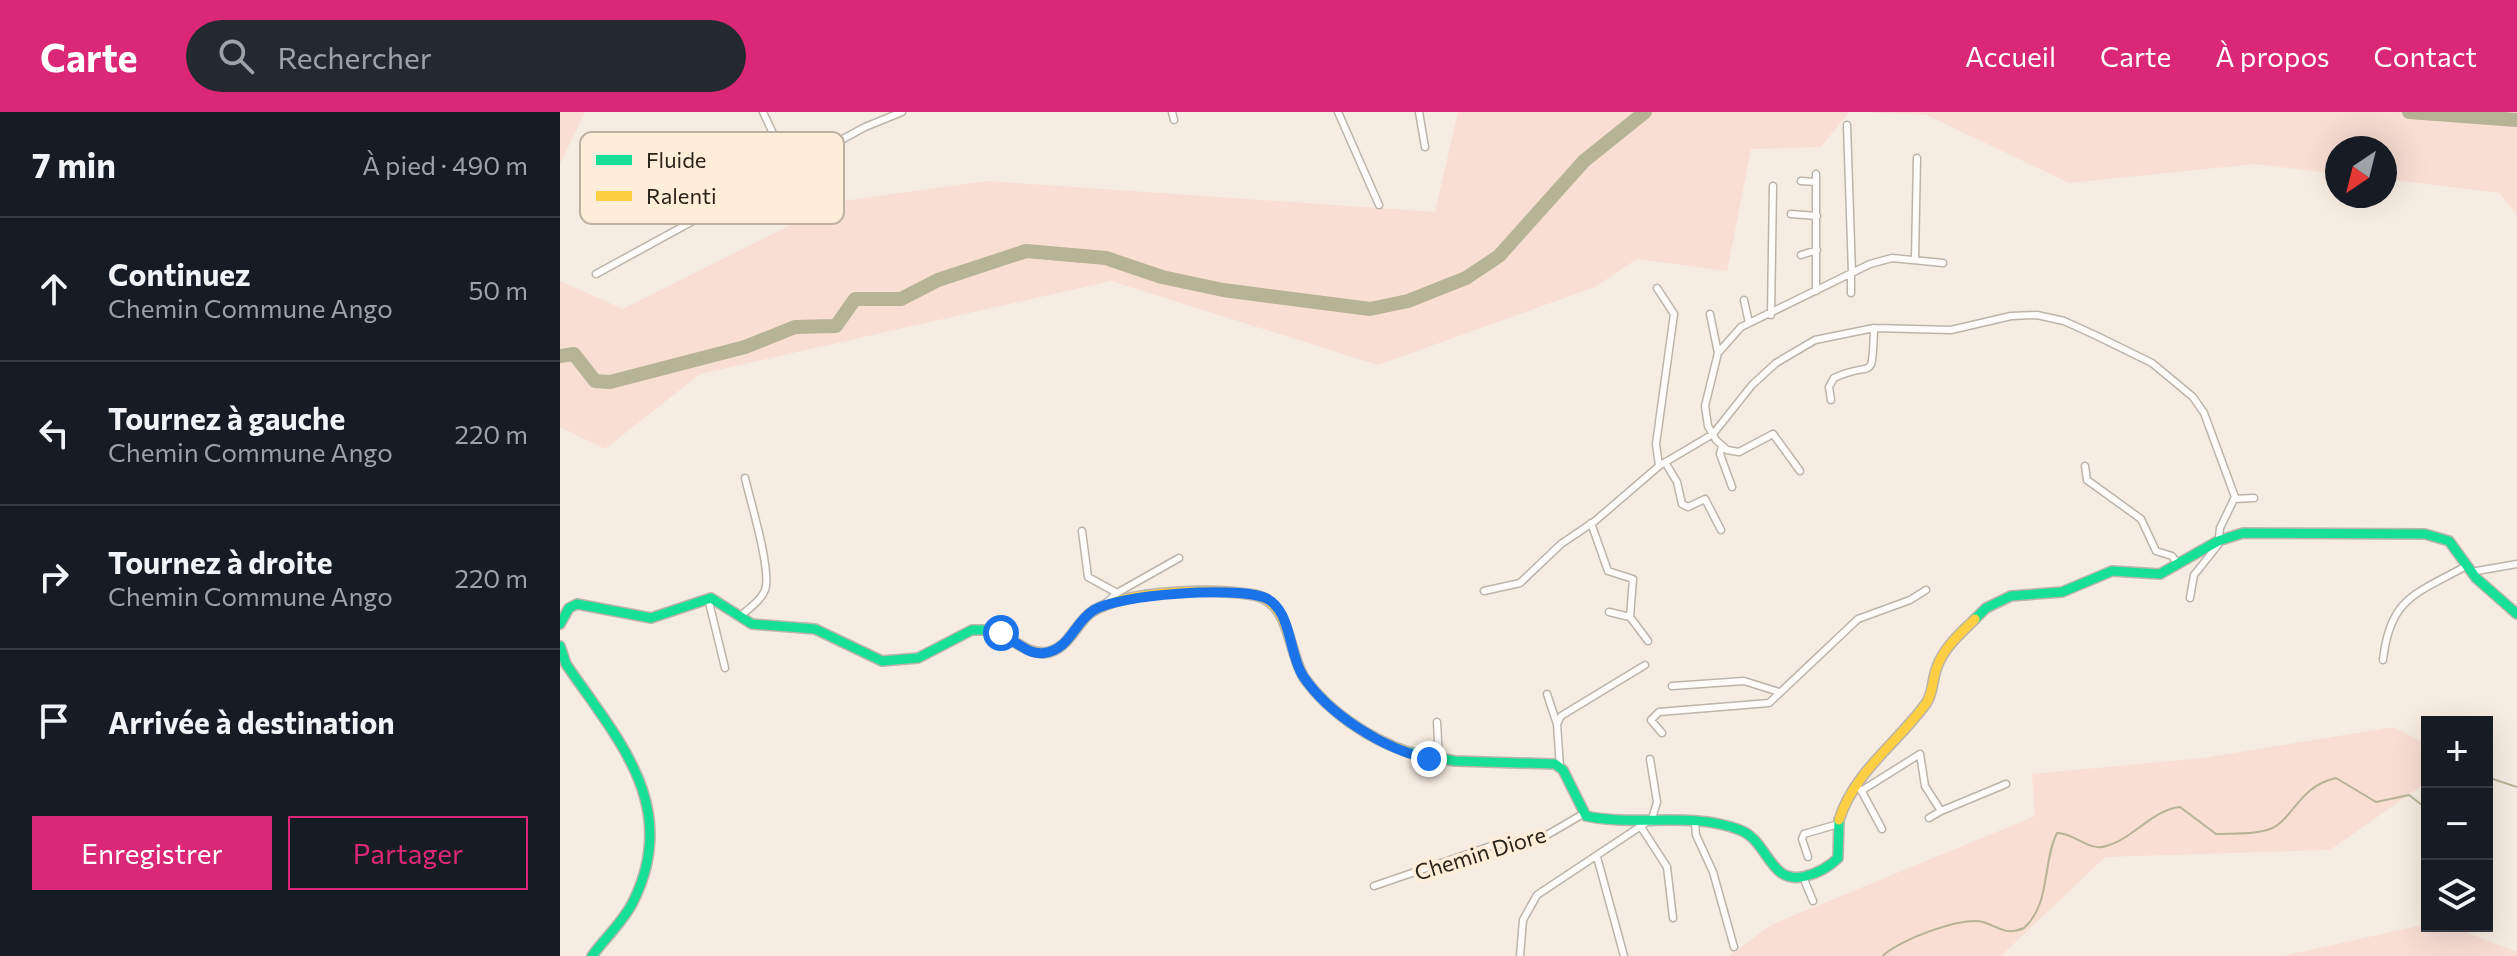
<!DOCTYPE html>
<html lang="fr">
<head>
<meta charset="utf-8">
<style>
	:root { --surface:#171b24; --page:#242831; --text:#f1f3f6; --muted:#9ea1a6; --line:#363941; --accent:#db2777 }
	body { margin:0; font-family:Commissioner,sans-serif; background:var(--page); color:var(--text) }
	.controls { position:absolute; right:24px; bottom:24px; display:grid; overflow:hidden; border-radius:0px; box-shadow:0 8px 32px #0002 }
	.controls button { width:72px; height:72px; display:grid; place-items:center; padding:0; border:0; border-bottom:2px solid var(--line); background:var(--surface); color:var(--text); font:40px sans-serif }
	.compass { position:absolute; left:1765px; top:24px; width:72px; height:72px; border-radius:50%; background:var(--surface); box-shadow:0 8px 32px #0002; rotate:215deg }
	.stop { position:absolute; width:24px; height:24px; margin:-18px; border:6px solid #1a73e8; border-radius:50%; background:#fff }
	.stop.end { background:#1a73e8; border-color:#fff; box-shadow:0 2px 8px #0008 }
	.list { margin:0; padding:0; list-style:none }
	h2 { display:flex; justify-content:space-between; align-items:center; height:104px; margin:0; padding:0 32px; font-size:34px }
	h2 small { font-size:26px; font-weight:400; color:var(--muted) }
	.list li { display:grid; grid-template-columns:52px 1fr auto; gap:24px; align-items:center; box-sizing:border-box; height:144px; padding:0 32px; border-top:2px solid var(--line) }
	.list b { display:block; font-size:30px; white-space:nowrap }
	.list p { margin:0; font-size:26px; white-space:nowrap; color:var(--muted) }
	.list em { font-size:26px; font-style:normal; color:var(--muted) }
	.actions { display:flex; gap:16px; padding:24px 32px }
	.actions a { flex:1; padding:18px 0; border:2px solid var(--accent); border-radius:0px; text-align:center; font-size:28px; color:var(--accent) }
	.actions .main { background:var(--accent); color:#fff }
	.icon { flex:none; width:44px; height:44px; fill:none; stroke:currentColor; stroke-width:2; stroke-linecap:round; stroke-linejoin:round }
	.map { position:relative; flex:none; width:1957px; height:844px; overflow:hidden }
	header { display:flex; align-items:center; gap:48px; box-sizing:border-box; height:112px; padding:0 40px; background:var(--accent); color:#fff }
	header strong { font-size:38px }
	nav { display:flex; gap:44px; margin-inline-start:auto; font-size:28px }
	.search { width:560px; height:72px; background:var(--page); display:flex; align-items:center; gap:20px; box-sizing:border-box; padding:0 28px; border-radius:44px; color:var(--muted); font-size:30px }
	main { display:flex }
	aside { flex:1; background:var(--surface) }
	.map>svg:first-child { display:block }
</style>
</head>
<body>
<header>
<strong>Carte</strong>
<div class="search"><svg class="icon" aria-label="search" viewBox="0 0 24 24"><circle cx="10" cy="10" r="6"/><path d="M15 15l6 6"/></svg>Rechercher</div>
<nav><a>Accueil</a><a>Carte</a><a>À propos</a><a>Contact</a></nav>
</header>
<main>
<aside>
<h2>7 min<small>À pied · 490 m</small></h2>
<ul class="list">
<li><svg class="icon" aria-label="ahead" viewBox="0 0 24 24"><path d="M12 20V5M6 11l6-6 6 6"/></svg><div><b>Continuez</b><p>Chemin Commune Ango</p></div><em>50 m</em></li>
<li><svg class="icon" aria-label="left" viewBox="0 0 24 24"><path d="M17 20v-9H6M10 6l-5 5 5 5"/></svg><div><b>Tournez à gauche</b><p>Chemin Commune Ango</p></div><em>220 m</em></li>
<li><svg class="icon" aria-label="right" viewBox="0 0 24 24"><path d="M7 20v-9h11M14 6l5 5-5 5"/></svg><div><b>Tournez à droite</b><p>Chemin Commune Ango</p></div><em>220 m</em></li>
<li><svg class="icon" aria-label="arrive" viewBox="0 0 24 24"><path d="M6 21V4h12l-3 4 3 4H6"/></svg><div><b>Arrivée à destination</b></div></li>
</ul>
<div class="actions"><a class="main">Enregistrer</a><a>Partager</a></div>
</aside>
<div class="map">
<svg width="1957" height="844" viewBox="0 0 1957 844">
	<rect width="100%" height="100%" fill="#f6ece1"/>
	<path fill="#f9ded3" d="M0,0H25L0,52Z
		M898,0H1289L1261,35L1191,37L1167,159L1077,147L1035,175L818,253L551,169L140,262L45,337L0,315V169L63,197L276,90L427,69L875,100Z
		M1303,0H1957V103L1939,81L1825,67V36H1777V62L1694,52L1509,71L1367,3Z
		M1833,615L1867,632V670L1770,738L1545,745L1441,844H1169L1211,813L1475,704L1472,662L1643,646Z
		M1867,812L1890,814L1957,840V844H1723Z"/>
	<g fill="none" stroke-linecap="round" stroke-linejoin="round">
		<path stroke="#b6b396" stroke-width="2" d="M1927,665L1957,675
			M1323,844C1336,829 1402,804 1423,810C1440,815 1445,824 1464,816C1491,792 1482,751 1497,721C1515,721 1529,740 1546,734C1573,727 1592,698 1620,695L1656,722C1672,721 1691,723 1707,718C1733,711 1736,675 1776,666L1816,690L1849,683L1867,697"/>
		<path stroke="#b6b396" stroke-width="14" d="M1849,0L1957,8
			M0,244L14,242L35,269L50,270L185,235L235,215L276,214L295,187H341L378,168L466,139L546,146L602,165L663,178L810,197L848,189L906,166L939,144L1024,49L1085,0"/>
		<defs>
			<path id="street" d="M203,0L229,56
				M612,0L614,8
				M778,0L819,93
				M859,0L865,35
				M1287,13L1292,161
				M137,41L150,34L157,36L182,81
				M1241,69L1256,70
				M1231,102L1257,104
				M1241,143L1257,138
				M1355,147L1357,46
				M36,162L305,15L342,0
				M1097,176L1114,202L1096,332L1099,354
				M1256,179V62
				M1291,181V161
				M1184,188L1189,211
				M1150,202L1158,241
				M1211,203L1213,74
				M1271,288L1269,275L1274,266C1314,247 1312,274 1314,216
				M1162,334L1160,342L1172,375
				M1105,350L1117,370L1122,392L1128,395L1145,387L1161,418
				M1525,354L1527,368L1581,407L1596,439L1612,444L1617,451
				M1240,359L1213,322L1179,340L1167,338L1156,328L1148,314L1145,294L1158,241L1181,215L1310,152L1332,146L1383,151
				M1674,387L1694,386
				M1031,411L1048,459L1073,467L1070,505L1088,529
				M522,419L528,465L557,481
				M1911,460L1957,452
				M924,479L960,471L1001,432L1035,409L1099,354L1153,322L1192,273L1216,251L1255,228L1314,216L1391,218L1451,204L1477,203L1504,209L1537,224L1592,251L1633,285L1644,301L1675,385L1660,416L1658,433L1634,463L1630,486
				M148,486L165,556
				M545,492L557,481L619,446
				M1049,500L1070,505
				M179,505C187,498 201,489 205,478C212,459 190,388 185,366
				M1823,548C1830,485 1856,482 1906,454
				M1112,574L1184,569L1219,580
				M987,582L997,612
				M877,610L879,648
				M1102,621L1091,608L1099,600L1209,591L1298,507L1350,488L1366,478
				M1090,647L1097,690L1091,710
				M1000,655L997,612L1001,604L1085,553
				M1301,678L1322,717
				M1301,679L1360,642L1365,674L1381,699L1446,672
				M1369,706L1381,699
				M1135,711L1136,723L1153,760L1174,835
				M1081,715L1107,755L1113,806
				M1037,745L1064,844
				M1248,745L1242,727L1244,722L1278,712
				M1243,765L1253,789
				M814,774L931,734L987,723L1023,702
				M960,844L963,808L977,783L1087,710"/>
			<path id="fast" d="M1415,507L1426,496L1451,484L1502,480L1552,459L1600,462L1658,429L1683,421L1865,422L1889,429L1916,466L1957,502
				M0,512L9,496L17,492L91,506L151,486L192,512L255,517L322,549L358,546L412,518H433L445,524
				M0,534L6,552C58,628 121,694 73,790C63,810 45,826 32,844
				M848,640L895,649L995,652L1003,658L1026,704C1076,715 1132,699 1180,718C1209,729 1209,774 1246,764C1258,761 1269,755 1278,746L1279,708"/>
			<path id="slow" d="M445,524C459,532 472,544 489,540C510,535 516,510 533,499C568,478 654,476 694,483C731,489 728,542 745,567C769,600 809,627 848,640
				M1279,708C1295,658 1339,630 1367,590C1374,578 1372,567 1377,555C1384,535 1401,521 1415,507"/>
		</defs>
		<use href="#street" stroke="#bcb4ab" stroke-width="9"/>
		<use href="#fast" stroke="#bcb4ab" stroke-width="12"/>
		<use href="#slow" stroke="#bcb4ab" stroke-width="12"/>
		<use href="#street" stroke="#fefcfa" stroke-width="6"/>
		<use href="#fast" stroke="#16e098" stroke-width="9"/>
		<use href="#slow" stroke="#ffcf43" stroke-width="9"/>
	</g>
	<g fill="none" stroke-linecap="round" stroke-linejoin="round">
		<path stroke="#1a73e8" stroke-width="10" d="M441,521C454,529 469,543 484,541C510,538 514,510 534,498C560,482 674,475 703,485C732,495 728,541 743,564C769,603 824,637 869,647"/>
	</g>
	<g text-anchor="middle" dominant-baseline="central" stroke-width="7" stroke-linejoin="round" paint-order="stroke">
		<g font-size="22" fill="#2a231a" stroke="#feedd9">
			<text transform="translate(920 741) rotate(-17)">Chemin Diore</text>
		</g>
	</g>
	<rect x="20" y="20" width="264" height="92" rx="12" fill="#feedd9" stroke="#beb0a0" stroke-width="2"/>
	<rect x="36" y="43" width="36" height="10" fill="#16e098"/>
	<rect x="36" y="79" width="36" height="10" fill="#ffcf43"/>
	<g font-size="22" fill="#2a231a">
		<text x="86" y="56">Fluide</text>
		<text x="86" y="92">Ralenti</text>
	</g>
</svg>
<div class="controls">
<button>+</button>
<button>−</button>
<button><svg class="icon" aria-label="layers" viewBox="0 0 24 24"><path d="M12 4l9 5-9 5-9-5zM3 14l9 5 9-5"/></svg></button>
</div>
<svg class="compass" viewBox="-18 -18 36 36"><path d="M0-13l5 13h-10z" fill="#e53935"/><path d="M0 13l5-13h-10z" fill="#9ea1a6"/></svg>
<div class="stop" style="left:441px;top:521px"></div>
<div class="stop end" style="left:869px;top:647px"></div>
</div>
</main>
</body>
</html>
